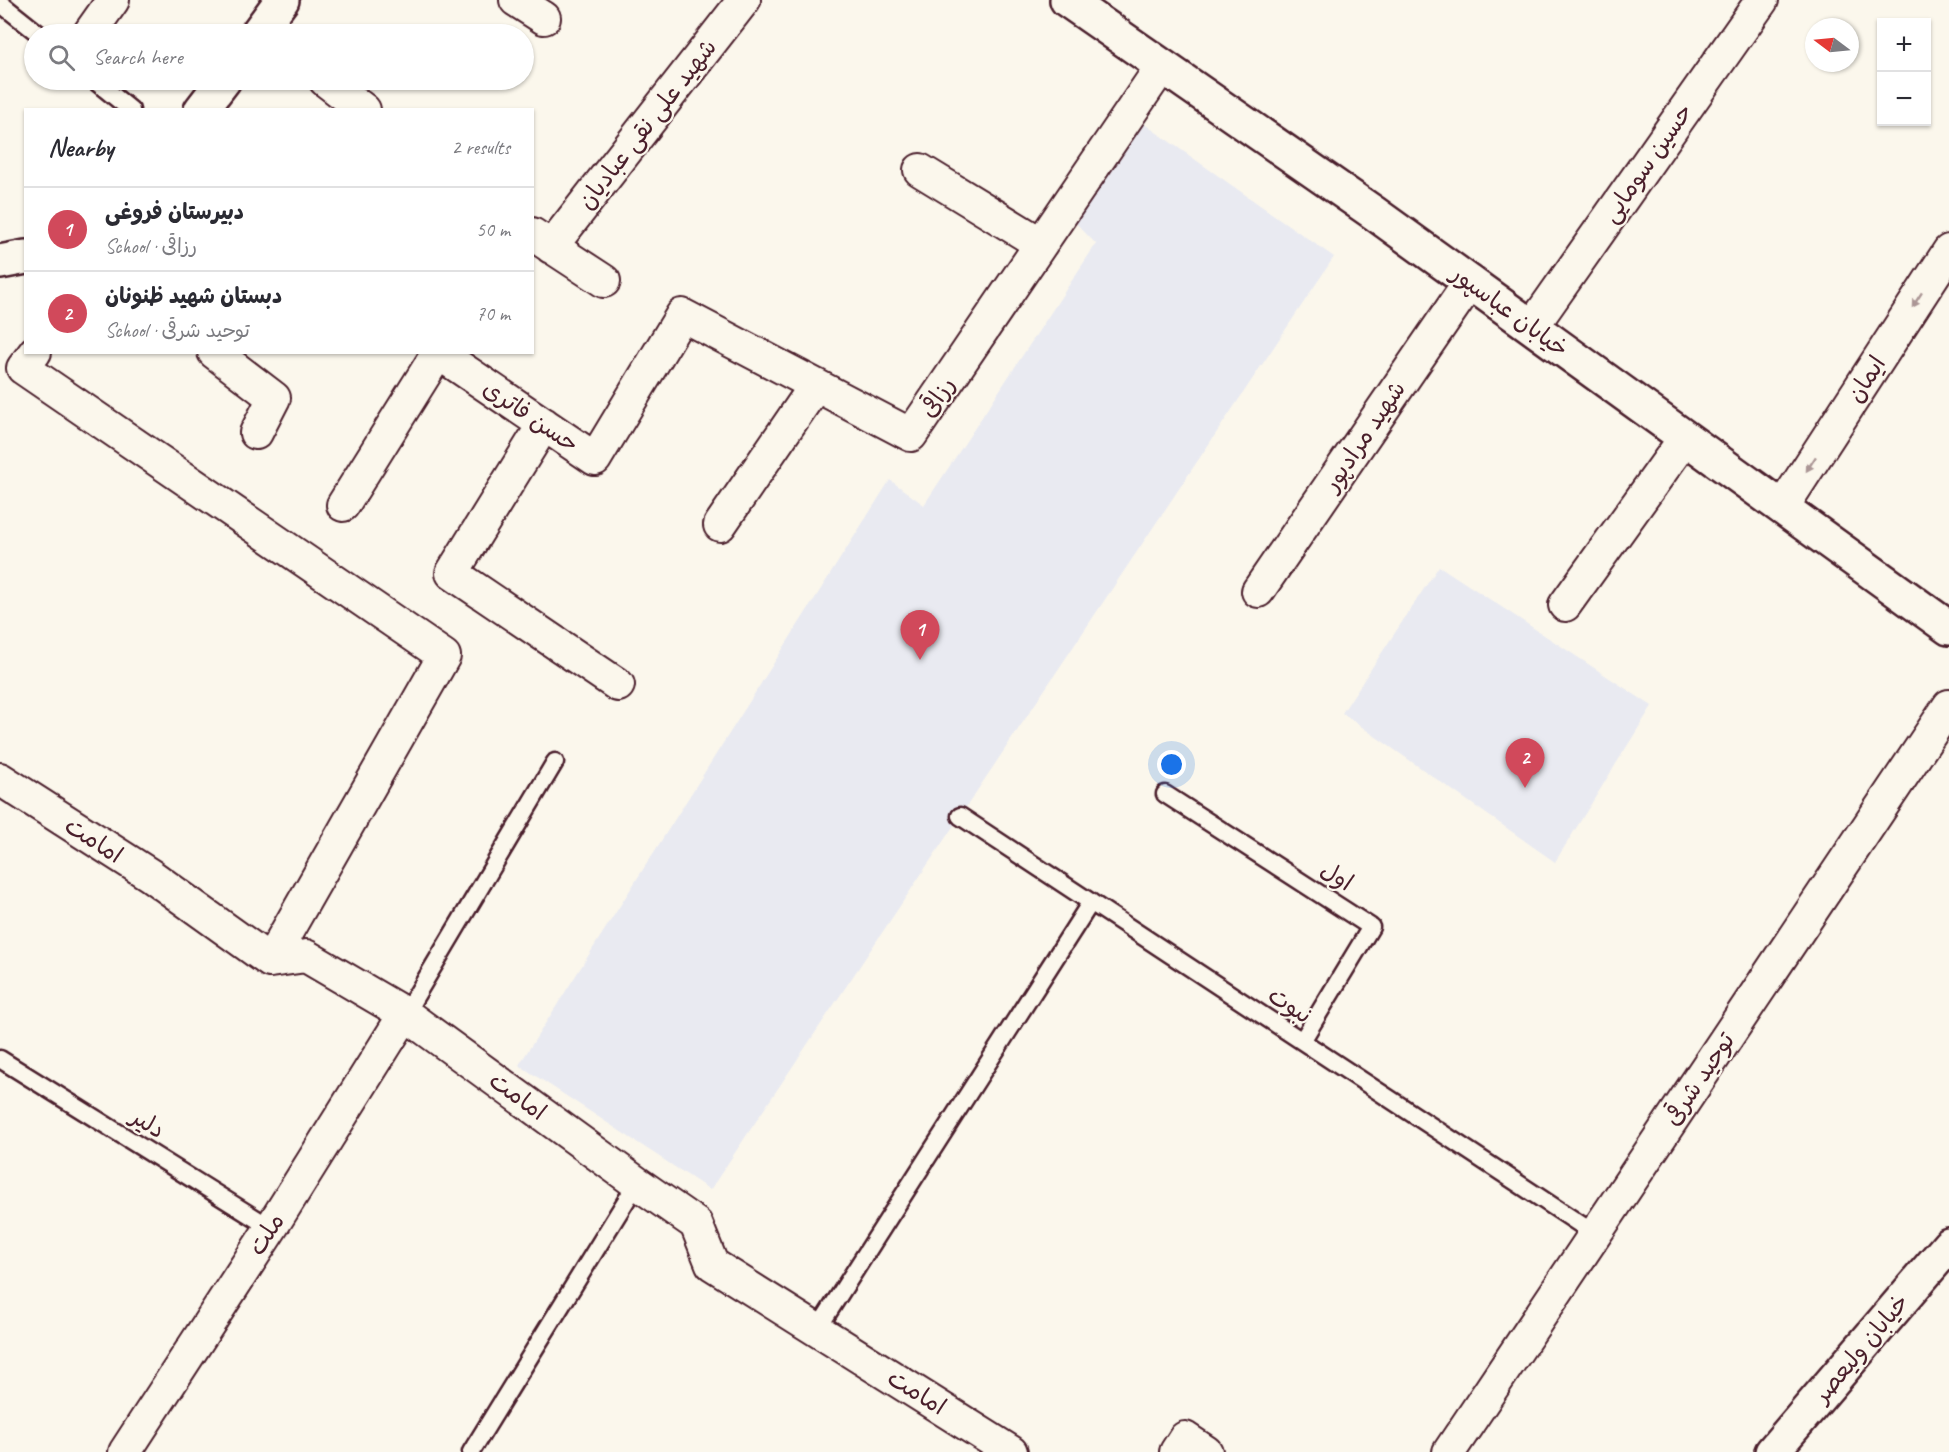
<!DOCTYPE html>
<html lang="en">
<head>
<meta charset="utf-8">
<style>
	:root { --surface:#fff; --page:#f7f7f7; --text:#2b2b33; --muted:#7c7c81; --line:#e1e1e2; --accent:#d1495b }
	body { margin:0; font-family:Caveat,"Playpen Sans Arabic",sans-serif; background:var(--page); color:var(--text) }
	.controls { position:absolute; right:18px; top:18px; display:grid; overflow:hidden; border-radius:0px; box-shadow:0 2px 4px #0004 }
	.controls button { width:54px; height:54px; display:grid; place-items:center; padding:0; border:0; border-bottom:2px solid var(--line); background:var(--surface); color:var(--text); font:30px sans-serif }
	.compass { position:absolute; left:1805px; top:18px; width:54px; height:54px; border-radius:50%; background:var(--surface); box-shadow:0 2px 4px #0004; rotate:286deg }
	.you { position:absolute; left:1172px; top:765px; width:21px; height:21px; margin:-15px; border:4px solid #fff; border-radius:50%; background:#1a73e8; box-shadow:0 0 0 9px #1a73e833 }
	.badge { display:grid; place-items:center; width:39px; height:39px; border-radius:50%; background:var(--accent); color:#fff; font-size:20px; font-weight:700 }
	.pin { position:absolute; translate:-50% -50px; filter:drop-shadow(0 2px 3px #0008) }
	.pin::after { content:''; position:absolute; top:32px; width:21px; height:18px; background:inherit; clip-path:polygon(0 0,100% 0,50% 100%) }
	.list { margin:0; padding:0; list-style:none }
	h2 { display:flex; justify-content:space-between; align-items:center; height:78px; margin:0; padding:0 24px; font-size:26px }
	h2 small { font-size:20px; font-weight:400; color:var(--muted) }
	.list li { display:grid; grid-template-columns:39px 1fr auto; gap:18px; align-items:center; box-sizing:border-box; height:84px; padding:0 24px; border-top:2px solid var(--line) }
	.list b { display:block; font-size:22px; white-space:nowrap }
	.list p { margin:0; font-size:20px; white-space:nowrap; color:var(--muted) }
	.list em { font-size:20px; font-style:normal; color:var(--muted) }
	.icon { flex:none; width:33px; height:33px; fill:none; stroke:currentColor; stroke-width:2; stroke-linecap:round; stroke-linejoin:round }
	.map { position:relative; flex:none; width:1949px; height:1452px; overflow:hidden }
	.search { position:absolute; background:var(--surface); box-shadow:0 2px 4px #0004; left:24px; top:24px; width:510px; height:66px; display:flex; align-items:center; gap:15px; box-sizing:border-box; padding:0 21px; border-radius:33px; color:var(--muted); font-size:22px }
	.panel { position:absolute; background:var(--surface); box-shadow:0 2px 4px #0004; left:24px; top:108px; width:510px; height:246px; border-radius:0px }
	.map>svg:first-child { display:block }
</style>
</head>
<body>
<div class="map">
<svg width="1949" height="1452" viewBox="0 0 1949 1452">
	<rect width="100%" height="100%" fill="#fbf7ec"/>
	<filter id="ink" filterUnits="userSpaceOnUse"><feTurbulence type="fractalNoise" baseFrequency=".0167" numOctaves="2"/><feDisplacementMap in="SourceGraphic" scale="12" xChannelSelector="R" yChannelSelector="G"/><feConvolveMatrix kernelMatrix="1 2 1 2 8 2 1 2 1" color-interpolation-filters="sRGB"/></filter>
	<g filter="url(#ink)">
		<path fill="#e9eaf1" d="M1143,123L1334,257L710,1190L519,1065L890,480L924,505L1096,244L1072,219Z
			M1439,566L1652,706L1555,862L1342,713Z"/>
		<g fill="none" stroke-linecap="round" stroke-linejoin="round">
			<defs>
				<path id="service" d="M0,3L39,34
					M94,80L131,110
					M1165,794L1371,927L1302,1041
					M960,816L1595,1234
					M405,1014L555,762
					M0,1059L271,1228
					M817,1330L1091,902
					M471,1452L637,1183"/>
				<path id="minor" d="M516,0L544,18
					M89,34L113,0
					M325,80L364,110
					M920,170L1041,244
					M532,234L604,281
					M551,247L744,0
					M1532,327L1762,0
					M35,352L23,368L444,656L270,961
					M214,352L274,398L256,433
					M437,352L595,459L682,315L911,435L1162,66
					M544,424L452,573L618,685
					M343,505L438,353
					M1782,508L1949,251
					M720,525L816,385
					M1258,591L1470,282
					M1565,605L1685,438
					M0,779L150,875L270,961L306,956L405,1014L637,1183L696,1224L712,1264L1011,1452
					M125,1452L271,1228L405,1014
					M1176,1452L1185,1438L1206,1452
					M1449,1452L1949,706"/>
				<path id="secondary" d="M1067,0L1374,213L1949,628
					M257,34L282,0
					M201,110L224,80
					M0,262L26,257
					M1772,1452L1949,1245"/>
			</defs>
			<use href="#service" stroke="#4a1f2b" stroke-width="21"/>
			<use href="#minor" stroke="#4a1f2b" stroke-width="36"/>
			<use href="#secondary" stroke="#4a1f2b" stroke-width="38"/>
			<use href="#service" stroke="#fbf7ec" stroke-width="16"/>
			<use href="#minor" stroke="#fbf7ec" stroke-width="32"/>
			<use href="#secondary" stroke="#fbf7ec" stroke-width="33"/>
		</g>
		<defs><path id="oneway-solid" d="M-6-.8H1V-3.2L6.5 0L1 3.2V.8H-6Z" transform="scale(1.5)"/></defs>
		<g fill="#ab9695">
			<use href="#oneway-solid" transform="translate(1917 300) rotate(123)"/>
			<use href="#oneway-solid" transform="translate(1811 464) rotate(123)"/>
		</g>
	</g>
	<g text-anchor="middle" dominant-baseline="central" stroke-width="4.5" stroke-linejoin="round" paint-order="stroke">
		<g font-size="24" fill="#4a1f2b" stroke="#fbf7ec">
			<text transform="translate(647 124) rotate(-52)">شهید علی نقی عبادیان</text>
			<text transform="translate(1647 163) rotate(-55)">حسین سومایی</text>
			<text transform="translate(1510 311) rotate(36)">خیابان عباسپور</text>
			<text transform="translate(1866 379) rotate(-57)">ایمان</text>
			<text transform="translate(937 397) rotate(-56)">رزاقی</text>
			<text transform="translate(531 416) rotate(34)">حسن فاتری</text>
			<text transform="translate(1364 436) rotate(-56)">شهید مرادپور</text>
			<text transform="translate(94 840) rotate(33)">امامت</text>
			<text transform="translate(1337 876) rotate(33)">اول</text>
			<text transform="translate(1290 1005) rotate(33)">نبوت</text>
			<text transform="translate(1699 1079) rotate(-56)">توحید شرقی</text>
			<text transform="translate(518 1096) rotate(36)">امامت</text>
			<text transform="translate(148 1123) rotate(32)">دلیر</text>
			<text transform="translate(266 1234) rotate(-57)">ملت</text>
			<text transform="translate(1861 1348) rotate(-50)">خیابان ولیعصر</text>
			<text transform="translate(917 1392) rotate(32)">امامت</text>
		</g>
	</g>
</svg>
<div class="controls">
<button>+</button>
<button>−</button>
</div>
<svg class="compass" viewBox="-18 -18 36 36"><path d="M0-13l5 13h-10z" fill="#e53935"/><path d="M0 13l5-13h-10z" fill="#7c7c81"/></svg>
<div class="you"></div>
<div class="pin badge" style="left:920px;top:660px">1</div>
<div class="pin badge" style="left:1525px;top:788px">2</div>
<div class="search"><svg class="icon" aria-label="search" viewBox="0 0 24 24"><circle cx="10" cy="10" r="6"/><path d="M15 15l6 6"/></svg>Search here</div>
<section class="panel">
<h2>Nearby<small>2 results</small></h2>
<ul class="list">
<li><span class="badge">1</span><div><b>دبیرستان فروغی</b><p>School · رزاقی</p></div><em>50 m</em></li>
<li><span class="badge">2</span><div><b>دبستان شهید ظنونان</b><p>School · توحید شرقی</p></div><em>70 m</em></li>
</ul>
</section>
</div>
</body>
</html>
